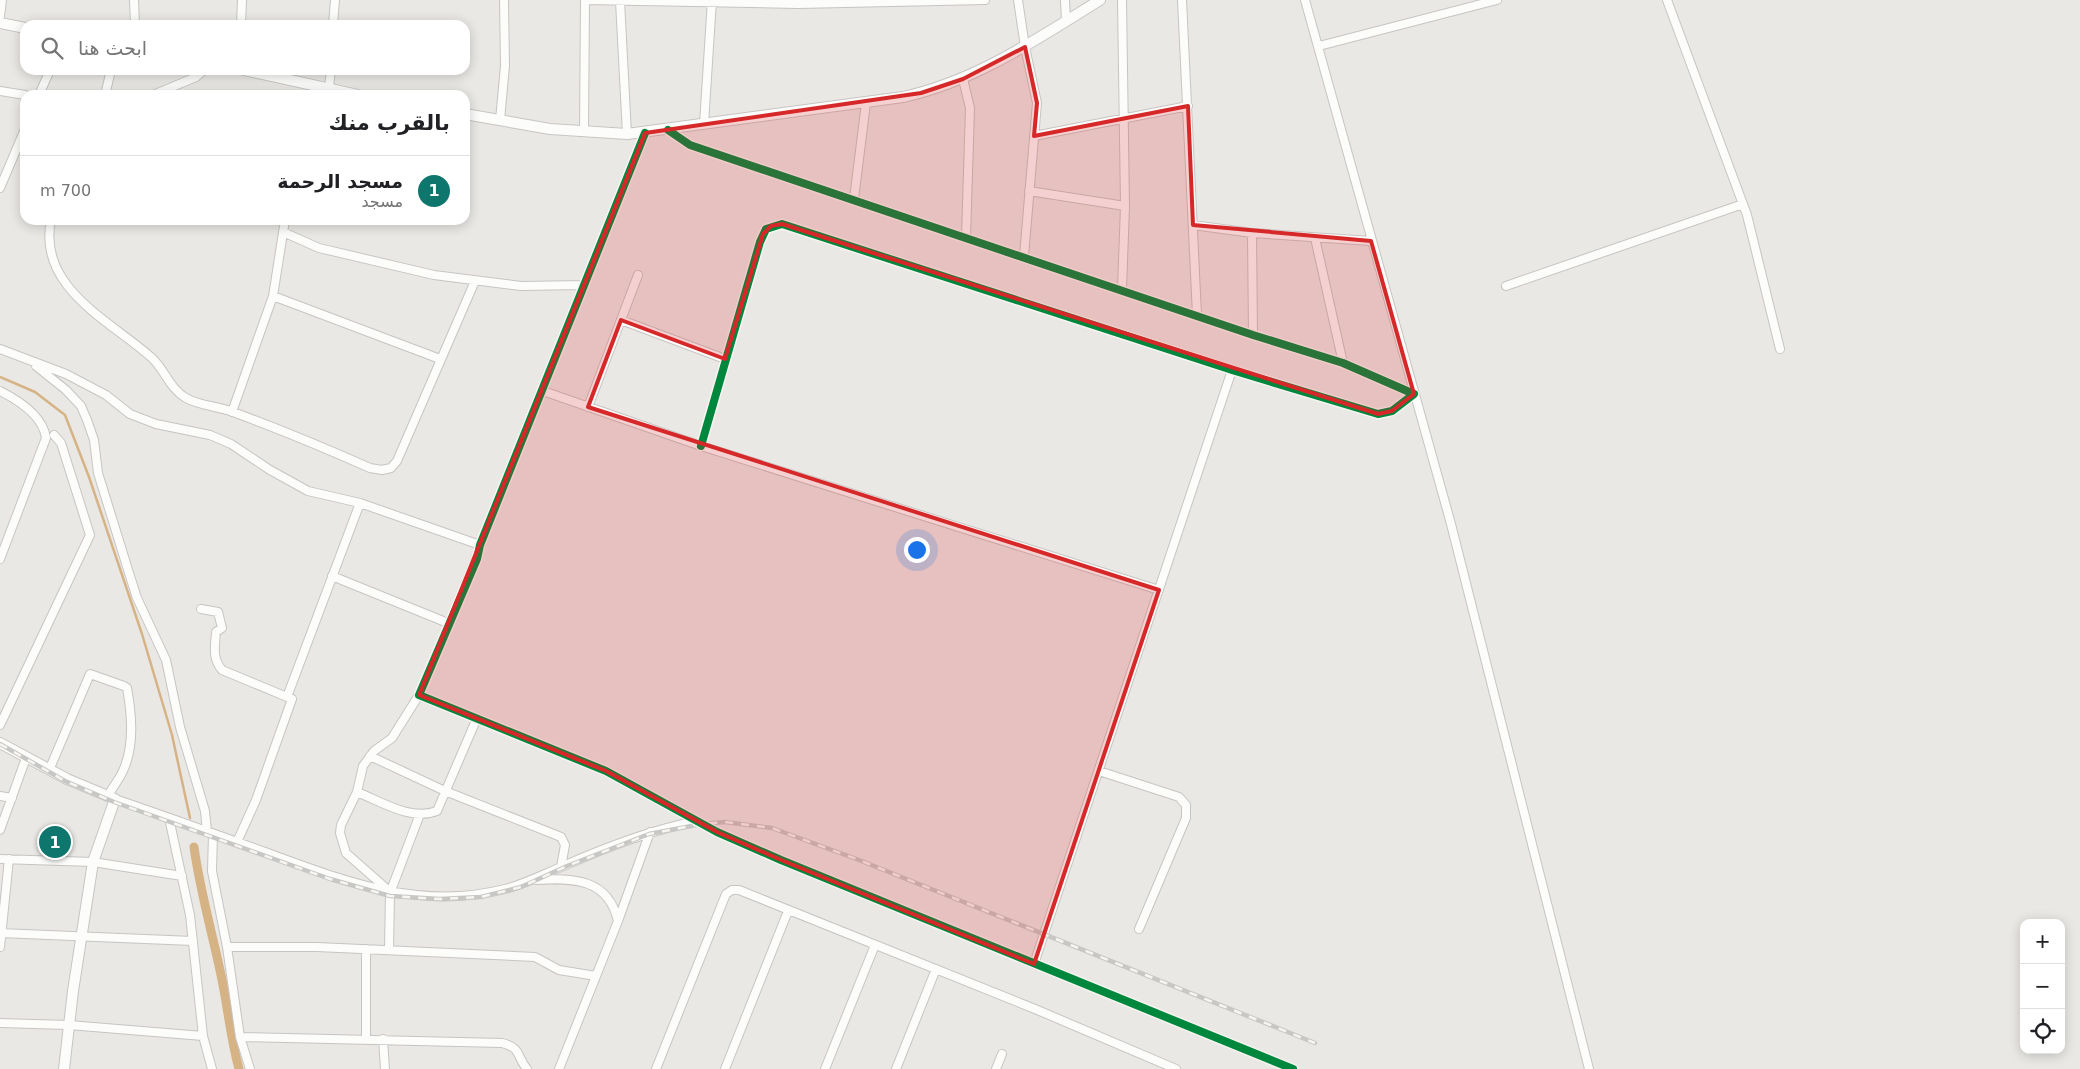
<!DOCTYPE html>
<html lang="ar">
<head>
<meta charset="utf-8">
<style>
	:root { --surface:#fff; --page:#f2f2f2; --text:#202124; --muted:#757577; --line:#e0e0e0; --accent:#0f766e }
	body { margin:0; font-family:"DejaVu Sans",Vazirmatn,sans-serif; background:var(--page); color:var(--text); direction:rtl }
	.controls { position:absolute; right:15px; bottom:15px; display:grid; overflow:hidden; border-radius:10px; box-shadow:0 2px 12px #0003 }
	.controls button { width:45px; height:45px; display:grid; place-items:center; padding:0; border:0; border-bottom:1px solid var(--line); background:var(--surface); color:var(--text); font:25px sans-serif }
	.you { position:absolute; left:916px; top:549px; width:18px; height:18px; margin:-12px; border:4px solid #fff; border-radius:50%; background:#1a73e8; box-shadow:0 0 0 8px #1a73e833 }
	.badge { display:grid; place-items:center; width:32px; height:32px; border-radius:50%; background:var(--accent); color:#fff; font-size:16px; font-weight:700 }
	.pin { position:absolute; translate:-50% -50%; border:2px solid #fff; box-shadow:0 1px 5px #0006 }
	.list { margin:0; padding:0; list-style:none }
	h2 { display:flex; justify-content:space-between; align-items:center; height:65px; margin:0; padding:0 20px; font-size:21px }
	h2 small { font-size:16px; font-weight:400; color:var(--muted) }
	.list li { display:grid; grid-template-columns:32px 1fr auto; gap:15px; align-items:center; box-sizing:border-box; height:70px; padding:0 20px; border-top:1px solid var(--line) }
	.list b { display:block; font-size:19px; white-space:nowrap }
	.list p { margin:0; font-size:16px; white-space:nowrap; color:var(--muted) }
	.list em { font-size:16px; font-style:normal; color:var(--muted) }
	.icon { flex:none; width:28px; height:28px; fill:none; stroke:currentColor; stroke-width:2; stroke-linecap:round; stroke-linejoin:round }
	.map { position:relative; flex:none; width:2080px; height:1069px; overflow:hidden; direction:ltr }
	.search { position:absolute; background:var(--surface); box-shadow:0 2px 12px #0003; left:20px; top:20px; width:450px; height:55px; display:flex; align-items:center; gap:12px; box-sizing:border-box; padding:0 18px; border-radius:15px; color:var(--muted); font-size:19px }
	.panel { position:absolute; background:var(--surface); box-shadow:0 2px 12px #0003; left:20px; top:90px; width:450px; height:135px; border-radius:15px; direction:rtl }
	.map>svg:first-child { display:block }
</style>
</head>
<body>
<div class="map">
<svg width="2080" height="1069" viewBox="0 0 2080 1069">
	<rect width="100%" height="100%" fill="#eae8e5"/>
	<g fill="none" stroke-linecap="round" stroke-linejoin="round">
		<path stroke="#d6b385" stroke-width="2.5" d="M0,377L35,392L65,415L89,477L142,634L172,735L190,818"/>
		<path stroke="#d6b385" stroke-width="9" d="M194,847C200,891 212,932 221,975C228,1007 230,1036 239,1069"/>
		<defs>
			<path id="minor" d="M134,0L135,25
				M585,0L798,4L985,0
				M1018,0L1025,47L1037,103L1024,256
				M1065,0L1066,21
				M1182,0L1197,315
				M1305,0L1451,524L1589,1069
				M1667,0L1747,215L1780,349
				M620,1L627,134
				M0,16L2,0
				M241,25L242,0
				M333,25L335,0
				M1319,46L1497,0
				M963,79L970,108L966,237
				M0,91L25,95
				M39,95L50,70
				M105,95L111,70
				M153,95L196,77L204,70
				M328,95L331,70
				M500,120L505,66L504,0
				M704,124L712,0
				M668,130L690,145L1253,335L1343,363L1414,394L1392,411L1378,414L1232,370L782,224L766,229L760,242L701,446
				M584,132L585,0
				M645,133L480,545L477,559L419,695L606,771L717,832L781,860L1293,1069
				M1034,136L1188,106
				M0,188L25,129
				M1029,191L1125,206
				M854,199L866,103
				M51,220C37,288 111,321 152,358C165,370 170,389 186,398C200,406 218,406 233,412C279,429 325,448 370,468L382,470L391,468L397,461L475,281
				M1193,225L1252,233L1371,241
				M283,232L319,248L434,275L521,286L583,285
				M1252,233L1253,335
				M1315,238L1343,363
				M1506,286L1743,204
				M1122,289L1125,206L1122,0
				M273,296L440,359
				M621,320L725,359
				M0,349L66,374L106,395L130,414L156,424L210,435L231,444L270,470L308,491L360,503L480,545
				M36,366L66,390L81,406L87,420L94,440L98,473L129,573L137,598L166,660L180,727L205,811L207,832
				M0,391C18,400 43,416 46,438L0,559
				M543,391L701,446L1159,590
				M588,407L638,275
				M232,412L273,296L285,220
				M332,576L448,623
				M201,609L218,612L222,628L216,632C215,647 212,658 222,670L287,697
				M0,725L90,535L61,443L54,435
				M370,756L445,791L561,837L565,845L561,867
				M50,768L90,674L124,686L127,688C132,715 135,747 122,773C118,781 112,788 108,796
				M1099,771L1179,797L1186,805V818L1139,929
				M357,792C382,802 411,821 437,811L477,718
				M0,796L12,798
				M115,799C165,816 215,834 265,852C345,881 419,911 505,889C525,884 542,875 561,867C604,848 650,830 697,821
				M169,818L190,915L203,1036L212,1069
				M0,830L26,758
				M213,834L212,871L227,947L240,1037L250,1069
				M237,842L256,800L292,699L287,697L360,503
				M0,859L93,862L182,876
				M536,880C573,878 608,878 618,921
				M388,890L346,853L340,833L341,825L357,792L363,766L374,751L392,738L419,695
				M0,933L193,941
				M0,947L9,859
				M227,947H317L535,957L559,970L596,976
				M389,950L390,893L420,814
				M1034,964L1232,370
				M0,1023L69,1025L203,1036
				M240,1037L502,1043C522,1048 516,1056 527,1069
				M366,1038V949
				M383,1039L385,1069
				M559,1069L618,921L650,832
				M656,1069L726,894L732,890H739L1035,1009L1176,1069
				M725,1069L788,911
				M825,1069L875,945
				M896,1069L936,969
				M996,1069L1002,1054"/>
			<path id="tertiary" d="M0,23L25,28
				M244,70L358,95
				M465,114L550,129L627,134L903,97C976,81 1037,39 1100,0
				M0,743L67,779L115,799L93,862L73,991L64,1069"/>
		</defs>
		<use href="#minor" stroke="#c7c5c3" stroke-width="10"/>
		<use href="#tertiary" stroke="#c7c5c3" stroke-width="12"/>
		<use href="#minor" stroke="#fcfcfb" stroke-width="8"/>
		<use href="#tertiary" stroke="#fcfcfb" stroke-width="10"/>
		<defs>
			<path id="rail" d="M0,744L65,781L114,802L330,879L390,896L440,899L481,897L521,887L567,866L649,834L702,824L725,822L772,828L859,860L1315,1043"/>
		</defs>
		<use href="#rail" stroke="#c7c7c6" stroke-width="4.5"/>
		<use href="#rail" stroke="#f8f5f1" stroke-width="2.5" stroke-dasharray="8" stroke-linecap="butt"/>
		<defs>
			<path id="cycleway" d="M668,130L690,145L1253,335L1343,363L1414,394L1392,411L1378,414L1232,370L782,224L766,229L760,242L701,446
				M645,133L480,545L477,559L419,695L606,771L717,832L781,860L1293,1069"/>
		</defs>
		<use href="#cycleway" stroke="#f8f5f1" stroke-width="11"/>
		<use href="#cycleway" stroke="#00873e" stroke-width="8"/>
	</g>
	<path fill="#d62828" fill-opacity="0.2" stroke="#d62828" stroke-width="4" stroke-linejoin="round" d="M1025,47L1037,103L1034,136L1188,106L1193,225L1371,241L1414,394L1392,411L1378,414L782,224L771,226L763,234L725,359L621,320L588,407L1159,590L1034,964L781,860L717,832L606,771L419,695L645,133L921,93L963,79Z"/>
</svg>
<div class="controls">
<button>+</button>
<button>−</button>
<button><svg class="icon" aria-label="locate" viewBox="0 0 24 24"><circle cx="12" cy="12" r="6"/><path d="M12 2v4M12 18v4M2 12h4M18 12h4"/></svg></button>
</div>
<div class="you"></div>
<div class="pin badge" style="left:55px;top:842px">1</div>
<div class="search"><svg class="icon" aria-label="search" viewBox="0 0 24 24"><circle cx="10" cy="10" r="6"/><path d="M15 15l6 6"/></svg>ابحث هنا</div>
<section class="panel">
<h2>بالقرب منك<small></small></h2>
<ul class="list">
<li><span class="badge">1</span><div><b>مسجد الرحمة</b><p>مسجد</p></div><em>700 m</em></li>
</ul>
</section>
</div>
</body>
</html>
